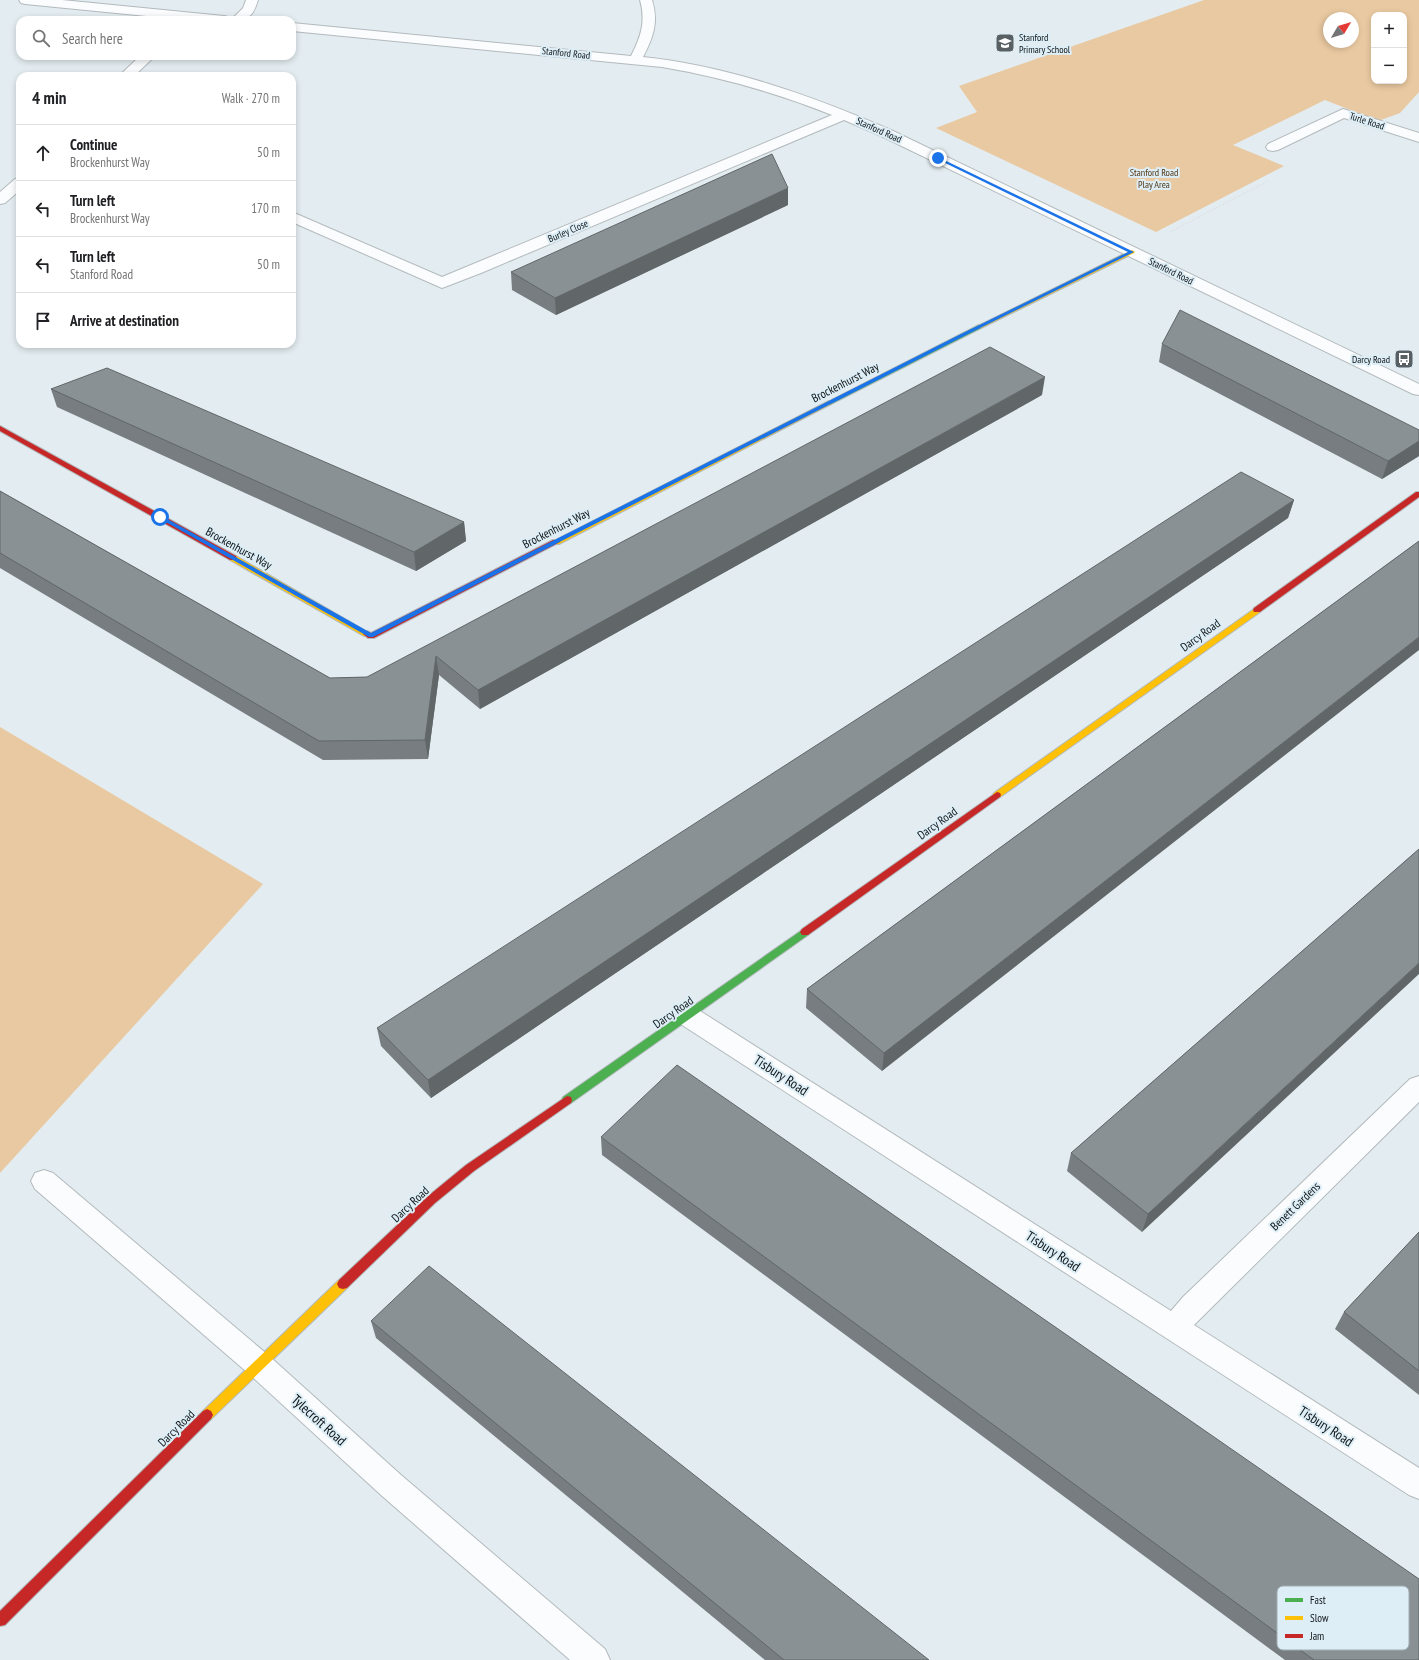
<!DOCTYPE html>
<html lang="en">
<head>
<meta charset="utf-8">
<style>
	:root { --surface:#fff; --page:#f2f2f2; --text:#202124; --muted:#757577; --line:#e0e0e0 }
	body { margin:0; font-family:"PT Sans Narrow",sans-serif; background:var(--page); color:var(--text) }
	.controls { position:absolute; right:12px; top:12px; display:grid; overflow:hidden; border-radius:8px; box-shadow:0 2px 6px #0003 }
	.controls button { width:36px; height:36px; display:grid; place-items:center; padding:0; border:0; border-bottom:1px solid var(--line); background:var(--surface); color:var(--text); font:20px sans-serif }
	.compass { position:absolute; left:1323px; top:12px; width:36px; height:36px; border-radius:50%; background:var(--surface); box-shadow:0 2px 6px #0003; rotate:52deg }
	.stop { position:absolute; width:12px; height:12px; margin:-9px; border:3px solid #1a73e8; border-radius:50%; background:#fff }
	.stop.end { background:#1a73e8; border-color:#fff; box-shadow:0 1px 4px #0008 }
	.list { margin:0; padding:0; list-style:none }
	h2 { display:flex; justify-content:space-between; align-items:center; height:52px; margin:0; padding:0 16px; font-size:17px }
	h2 small { font-size:13px; font-weight:400; color:var(--muted) }
	.list li { display:grid; grid-template-columns:26px 1fr auto; gap:12px; align-items:center; box-sizing:border-box; height:56px; padding:0 16px; border-top:1px solid var(--line) }
	.list b { display:block; font-size:15px; white-space:nowrap }
	.list p { margin:0; font-size:13px; white-space:nowrap; color:var(--muted) }
	.list em { font-size:13px; font-style:normal; color:var(--muted) }
	.icon { flex:none; width:22px; height:22px; fill:none; stroke:currentColor; stroke-width:2; stroke-linecap:round; stroke-linejoin:round }
	.map { position:relative; flex:none; width:1419px; height:1660px; overflow:hidden }
	.search { position:absolute; background:var(--surface); box-shadow:0 2px 6px #0003; left:16px; top:16px; width:280px; height:44px; display:flex; align-items:center; gap:10px; box-sizing:border-box; padding:0 14px; border-radius:12px; color:var(--muted); font-size:15px }
	.panel { position:absolute; background:var(--surface); box-shadow:0 2px 6px #0003; left:16px; top:72px; width:280px; height:276px; border-radius:12px }
	.map>svg:first-child { display:block }
</style>
</head>
<body>
<div class="map">
<svg width="1419" height="1660" viewBox="0 0 1419 1660">
	<rect width="100%" height="100%" fill="#e3ecf0"/>
	<path fill="#e9c9a1" fill-rule="evenodd" d="M1204,0H1419V92L1400,113L1378,121L1325,100L1233,145L1284,166L1156,232L936,128L977,112L959,86ZM1374,15H1404V81H1374ZM1329,18H1353V42H1329Z
		M0,727L263,884L0,1173Z"/>
	<g fill="none" stroke-linecap="round" stroke-linejoin="round">
		<defs>
			<path id="street" d="M19,0H62L224,16L228,17L230,20H187L25,4L21,3Z
				M246,0H258C253,17 248,20 231,20L243,8Z
				M640,0H652C659,22 653,38 643,57C729,66 812,96 891,130L1419,384V395L1413,394L881,136L844,120L481,273L442,288L292,222V212L442,277L832,115C777,93 721,77 662,67L292,31V23L631,56C641,37 646,21 640,0Z
				M140,56H155L134,76H119Z
				M1343,109L1419,133V142L1344,118L1278,150L1273,151L1268,150L1266,147L1268,144Z
				M20,178V190L5,203L0,204V192L15,179Z
				M688,1006L697,1009L1171,1311L1183,1297L1410,1079L1419,1076V1102L1194,1325L1419,1468V1499L1409,1495L679,1023L676,1016L679,1009Z
				M44,1170L53,1173L268,1355L401,1475L605,1649L610,1660H570L381,1495L248,1373L35,1189L31,1181L35,1173Z"/>
			<path id="fast" d="M979,325L981,326V328L831,404L829,405L826,403Z
				M805,928L808,929L810,932L808,935L571,1103L567,1104L563,1103L562,1100L563,1097Z"/>
			<path id="slow" d="M1132,250L1135,252L1134,253L981,328H977L976,327Z
				M829,401L832,403L831,404L559,544H556L552,542Z
				M230,556H236L371,634L370,636H364L230,560L229,558Z
				M1257,607L1261,610L1260,612L1000,797H994L993,795L994,793Z
				M343,1279L347,1280L349,1284L347,1288L211,1419L207,1421L203,1419L201,1415L203,1411L339,1280Z"/>
			<path id="jam" d="M0,426L236,556L237,558L233,560H230L0,431Z
				M1416,492H1419V497L1260,612H1254L1253,610L1254,608Z
				M553,540H556L560,542L374,638H368L363,634L367,631L371,633Z
				M997,792L1000,793L1001,795L1000,797L808,935H802L800,932L802,929Z
				M567,1096L571,1097L572,1100L571,1103L474,1171L435,1203L347,1288L343,1289L339,1288L337,1284L339,1280L427,1197L466,1165Z
				M207,1409L211,1411L213,1415L211,1419L5,1625L0,1626V1611L203,1411Z"/>
		</defs>
		<use href="#street" stroke="#b3babd" stroke-width="2"/>
		<use href="#fast" stroke="#b3babd" stroke-width="2"/>
		<use href="#slow" stroke="#b3babd" stroke-width="2"/>
		<use href="#jam" stroke="#b3babd" stroke-width="2"/>
		<path stroke="#d1d4d6" stroke-width="1.5" stroke-dasharray="0.5 2" stroke-linecap="butt" d="M1170,232L1268,181"/>
		<use href="#street" fill="#fbfcfd" fill-rule="evenodd"/>
		<use href="#fast" fill="#4caf50" fill-rule="evenodd"/>
		<use href="#slow" fill="#ffc107" fill-rule="evenodd"/>
		<use href="#jam" fill="#c62828" fill-rule="evenodd"/>
	</g>
	<path fill="#777d80" d="M788,205L556,315L512,290L511,272Z
		M1162,344L1419,430V456L1382,479L1159,362Z
		M51,389L464,522L466,541L416,571L57,407Z
		M1042,395L480,709L439,675L428,759L323,760L0,568V491L330,678L367,677Z
		M1294,500L1288,518L431,1098L381,1046L377,1028Z
		M1419,541L882,1071L806,1008L807,989Z
		M1419,849L1142,1232L1067,1171L1071,1153Z
		M601,1137L1419,1660H1285L602,1155Z
		M1419,1232V1395L1335,1329L1344,1312Z
		M371,1321L929,1660H765L376,1338Z"/>
	<path fill="#616668" d="M788,188V205L556,315L555,298Z
		M1045,377L1042,395L480,709L478,690Z
		M1419,441V456L1382,479L1388,461Z
		M1294,500L1288,518L431,1098L428,1080Z
		M464,522L466,541L416,571L414,552Z
		M1419,637V650L882,1071L884,1053Z
		M436,656L439,675L428,759L425,740Z
		M1419,963V974L1142,1232L1148,1214Z"/>
	<path fill="#8a9195" stroke="#616668" d="M772,154L788,188L555,298L511,272Z
		M1180,310L1419,430V441L1388,461L1162,344Z
		M990,347L1045,377L478,690L436,656L425,740L319,741L0,553V491L330,678L367,677Z
		M107,368L464,522L414,552L51,389Z
		M1241,472L1294,500L428,1080L377,1028Z
		M1419,541V637L884,1053L807,989Z
		M1419,849V963L1148,1214L1071,1153Z
		M677,1065L1419,1579V1660H1314L601,1137Z
		M1419,1232V1371L1344,1312Z
		M429,1266L929,1660H784L371,1321Z"/>
	<path fill="#1a73e8" d="M938,157L1134,252L964,336L373,637H369L157,517L162,516L371,633L961,334L1128,252L937,159Z"/>
	<defs>
		<symbol id="school-square" viewBox="-11 -11 22 22"><rect x="-9" y="-9" width="18" height="18" rx="4" fill="#596063" stroke="#ddeef6"/><path d="M0-5L7-2L0 1L-7-2ZM-4 1L0 2.5L4 1V4Q0 6-4 4Z" fill="#fff"/></symbol>
		<symbol id="bus-square" viewBox="-11 -11 22 22"><rect x="-9" y="-9" width="18" height="18" rx="4" fill="#596063" stroke="#ddeef6"/><path d="M-5-6H5V4H4V6H2V4H-2V6H-4V4H-5ZM-3.5-4V0h7V-4ZM-3.5 1.2v1.5H-2V1.2ZM2 1.2v1.5H3.5V1.2Z" fill="#fff"/></symbol>
	</defs>
	<g fill-rule="evenodd">
		<use href="#school-square" x="994" y="32" width="22" height="22"/>
		<use href="#bus-square" x="1393" y="348" width="22" height="22"/>
	</g>
	<g text-anchor="middle" dominant-baseline="central" stroke-width="4" stroke-linejoin="round" paint-order="stroke">
		<g font-size="10" fill="#0e1417" stroke="#ddeef6" text-anchor="start">
			<text x="1019" y="37">Stanford<tspan x="1019" dy="12">Primary School</tspan></text>
			<text x="1390" y="359" text-anchor="end">Darcy Road</text>
		</g>
		<g font-size="10" fill="#0e1417" stroke="#ddeef6">
			<text transform="translate(566 53) rotate(6)">Stanford Road</text>
			<text transform="translate(1367 121) rotate(18)">Turle Road</text>
			<text transform="translate(879 130) rotate(24)">Stanford Road</text>
			<text transform="translate(568 231) rotate(-23)">Burley Close</text>
			<text transform="translate(1171 271) rotate(26)">Stanford Road</text>
		</g>
		<g font-size="10" fill="#513513" stroke="#ddeef6">
			<text x="1154" y="172">Stanford Road<tspan x="1154" dy="12">Play Area</tspan></text>
		</g>
		<g font-size="12" fill="#0e1417" stroke="#ddeef6">
			<text transform="translate(845 382) rotate(-27)">Brockenhurst Way</text>
			<text transform="translate(556 528) rotate(-27)">Brockenhurst Way</text>
			<text transform="translate(239 548) rotate(29)">Brockenhurst Way</text>
			<text transform="translate(1200 635) rotate(-36)">Darcy Road</text>
			<text transform="translate(937 823) rotate(-36)">Darcy Road</text>
			<text transform="translate(673 1012) rotate(-35)">Darcy Road</text>
			<text transform="translate(410 1204) rotate(-43)">Darcy Road</text>
			<text transform="translate(1295 1206) rotate(-44)">Benett Gardens</text>
			<text transform="translate(176 1428) rotate(-45)">Darcy Road</text>
		</g>
		<g font-size="14" fill="#0e1417" stroke="#ddeef6">
			<text transform="translate(781 1075) rotate(33)">Tisbury Road</text>
			<text transform="translate(1053 1251) rotate(33)">Tisbury Road</text>
			<text transform="translate(319 1420) rotate(42)">Tylecroft Road</text>
			<text transform="translate(1326 1426) rotate(33)">Tisbury Road</text>
		</g>
	</g>
	<rect x="1277" y="1586" width="132" height="64" rx="6" fill="#ddeef6" stroke="#9fadb3" stroke-width="1"/>
	<rect x="1285" y="1598" width="18" height="4" fill="#4caf50"/>
	<rect x="1285" y="1616" width="18" height="4" fill="#ffc107"/>
	<rect x="1285" y="1634" width="18" height="4" fill="#c62828"/>
	<g font-size="11" fill="#0e1417">
		<text x="1310" y="1604">Fast</text>
		<text x="1310" y="1622">Slow</text>
		<text x="1310" y="1640">Jam</text>
	</g>
</svg>
<div class="controls">
<button>+</button>
<button>−</button>
</div>
<svg class="compass" viewBox="-18 -18 36 36"><path d="M0-13l5 13h-10z" fill="#e53935"/><path d="M0 13l5-13h-10z" fill="#757577"/></svg>
<div class="stop" style="left:160px;top:517px"></div>
<div class="stop end" style="left:938px;top:158px"></div>
<div class="search"><svg class="icon" aria-label="search" viewBox="0 0 24 24"><circle cx="10" cy="10" r="6"/><path d="M15 15l6 6"/></svg>Search here</div>
<section class="panel">
<h2>4 min<small>Walk · 270 m</small></h2>
<ul class="list">
<li><svg class="icon" aria-label="ahead" viewBox="0 0 24 24"><path d="M12 20V5M6 11l6-6 6 6"/></svg><div><b>Continue</b><p>Brockenhurst Way</p></div><em>50 m</em></li>
<li><svg class="icon" aria-label="left" viewBox="0 0 24 24"><path d="M17 20v-9H6M10 6l-5 5 5 5"/></svg><div><b>Turn left</b><p>Brockenhurst Way</p></div><em>170 m</em></li>
<li><svg class="icon" aria-label="left" viewBox="0 0 24 24"><path d="M17 20v-9H6M10 6l-5 5 5 5"/></svg><div><b>Turn left</b><p>Stanford Road</p></div><em>50 m</em></li>
<li><svg class="icon" aria-label="arrive" viewBox="0 0 24 24"><path d="M6 21V4h12l-3 4 3 4H6"/></svg><div><b>Arrive at destination</b></div></li>
</ul>
</section>
</div>
</body>
</html>
